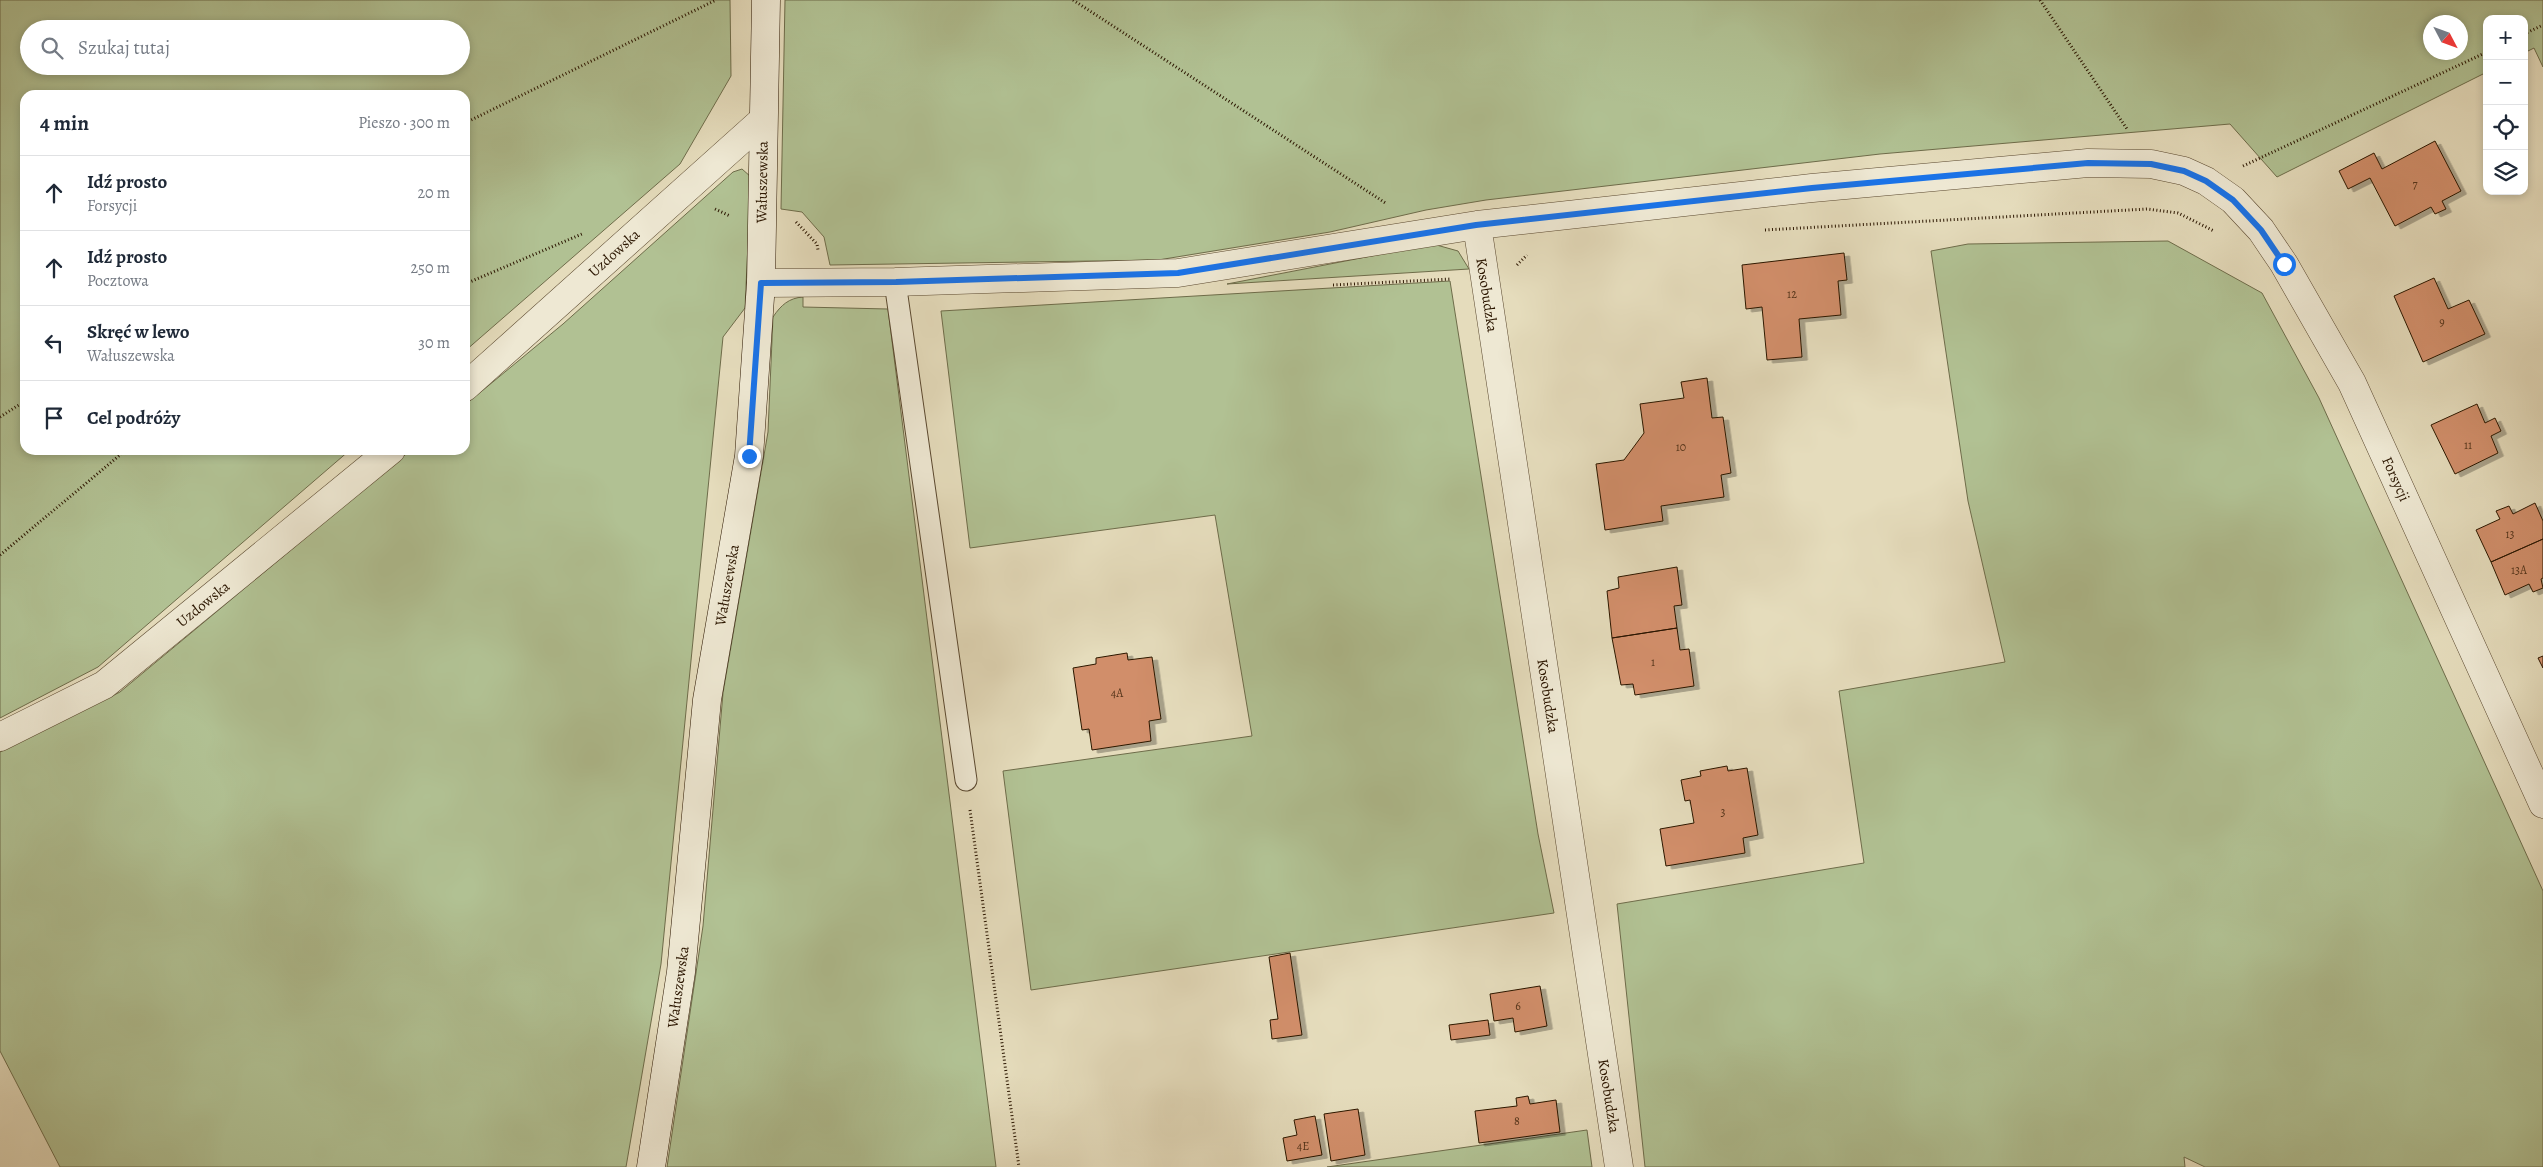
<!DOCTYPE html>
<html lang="pl">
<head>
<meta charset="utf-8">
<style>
	:root { --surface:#fff; --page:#f6f6f7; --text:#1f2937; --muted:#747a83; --line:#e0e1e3 }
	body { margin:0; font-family:Alegreya,serif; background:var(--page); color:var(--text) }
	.controls { position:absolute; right:15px; top:15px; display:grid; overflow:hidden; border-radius:10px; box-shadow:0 2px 8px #0003 }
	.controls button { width:45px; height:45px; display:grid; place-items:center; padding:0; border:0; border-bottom:1px solid var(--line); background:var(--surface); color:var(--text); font:25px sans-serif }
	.compass { position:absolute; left:2423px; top:15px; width:45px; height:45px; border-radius:50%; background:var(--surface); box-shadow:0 2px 8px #0003; rotate:131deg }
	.stop { position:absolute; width:15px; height:15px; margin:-11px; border:4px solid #1a73e8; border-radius:50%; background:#fff }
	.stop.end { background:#1a73e8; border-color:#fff; box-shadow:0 1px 5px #0008 }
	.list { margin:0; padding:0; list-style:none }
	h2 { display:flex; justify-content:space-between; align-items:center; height:65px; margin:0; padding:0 20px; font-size:21px }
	h2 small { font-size:16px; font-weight:400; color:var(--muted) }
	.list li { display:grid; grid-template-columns:32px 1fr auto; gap:15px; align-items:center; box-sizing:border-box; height:75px; padding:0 20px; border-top:1px solid var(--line) }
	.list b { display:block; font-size:19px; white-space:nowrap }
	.list p { margin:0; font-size:16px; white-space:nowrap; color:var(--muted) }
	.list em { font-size:16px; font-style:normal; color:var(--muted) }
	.icon { flex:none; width:28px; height:28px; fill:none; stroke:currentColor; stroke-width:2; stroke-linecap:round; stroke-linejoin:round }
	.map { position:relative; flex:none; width:2543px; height:1167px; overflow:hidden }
	.search { position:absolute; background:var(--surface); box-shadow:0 2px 8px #0003; left:20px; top:20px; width:450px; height:55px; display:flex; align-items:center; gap:12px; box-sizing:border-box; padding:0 18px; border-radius:28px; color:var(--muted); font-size:19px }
	.panel { position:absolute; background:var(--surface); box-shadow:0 2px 8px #0003; left:20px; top:90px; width:450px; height:365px; border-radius:15px }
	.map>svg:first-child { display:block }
</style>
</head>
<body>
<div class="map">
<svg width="2543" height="1167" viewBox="0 0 2543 1167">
	<defs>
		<filter id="shadow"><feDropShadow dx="5.5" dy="3" stdDeviation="0" flood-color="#0004"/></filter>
	</defs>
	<rect width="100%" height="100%" fill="#e5dcbc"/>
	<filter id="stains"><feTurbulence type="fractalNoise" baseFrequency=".004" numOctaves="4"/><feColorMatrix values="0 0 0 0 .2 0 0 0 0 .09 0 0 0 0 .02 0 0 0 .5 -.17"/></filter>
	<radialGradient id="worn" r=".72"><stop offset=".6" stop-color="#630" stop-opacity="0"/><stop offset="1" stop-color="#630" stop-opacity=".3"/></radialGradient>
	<path fill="#b1c193" stroke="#6e6c4a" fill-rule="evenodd" d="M0,0H730L731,76L680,164L465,351V95H25V450H350L98,667L0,718ZM29,29H461V66H29Z
		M785,0H2543V67L2534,48L2524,53V19H2487V72L2277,177L2230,124L1880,154L1486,200L1426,210L1330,232L1158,260L830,265L824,237L802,212L781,209ZM2430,22H2460V52H2430Z
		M742,169L751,177L745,308L723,337L661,964L626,1167H60L0,1051V752L120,692L411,450H465V405L563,324L733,172Z
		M2168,241L2262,293L2319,398L2543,891V1167H2205L2184,1157L2185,1167H1645L1617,904L1864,863L1839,691L2005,662L1968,501L1931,251L1968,244Z
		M1433,244L1458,251L1469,269L1227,284Z
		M1450,281L1538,834L1554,913L1031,990L1003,771L1252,736L1215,515L970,548L941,311Z
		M803,297V307L888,309L996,1167H667L703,926L723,693L768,432L773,317C781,305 789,298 803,297Z
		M1587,1130L1592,1167H1327Z"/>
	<path fill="#d18e6a" stroke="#2b1600" filter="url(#shadow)" d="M2435,141L2461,191L2442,201L2446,209L2435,214L2431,207L2395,226L2370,178L2348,189L2339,171L2374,153L2382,169Z
		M1844,253L1847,280L1838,281L1841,315L1799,319L1802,357L1767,360L1762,307L1746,309L1742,265Z
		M2434,278L2448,309L2469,300L2485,334L2423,362L2394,296Z
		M1707,378L1712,418L1723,417L1731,473L1721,475L1724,497L1661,506L1663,521L1605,530L1596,464L1624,460L1644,433L1640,404L1684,398L1681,382Z
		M2477,404L2485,423L2495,418L2501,431L2491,436L2498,453L2455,474L2431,425Z
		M2535,503L2543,521V539L2491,562L2476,530L2500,519L2496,511L2509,506L2513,514Z
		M2543,539V578L2541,579L2543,588L2533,592L2529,584L2505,595L2491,562Z
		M1677,567L1682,605L1674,606L1677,628L1612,638L1607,591L1619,588L1618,577Z
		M1677,628L1680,650L1689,649L1694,686L1635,695L1633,684L1621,685L1612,638Z
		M1127,653L1128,660L1152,657L1161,719L1149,721L1151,741L1092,750L1089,729L1082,730L1073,668L1096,664V658Z
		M2543,656V668L2538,658Z
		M1727,766L1728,771L1747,768L1758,835L1743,838L1745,853L1666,866L1660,829L1694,823L1690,800L1685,801L1681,780L1701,776L1700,771Z
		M1290,953L1302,1035L1272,1039L1270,1020L1278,1019L1269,957Z
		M1540,986L1547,1026L1515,1032L1513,1018L1494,1021L1490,994Z
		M1488,1020L1490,1035L1451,1040L1449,1025Z
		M1528,1096L1530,1104L1556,1100L1560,1132L1479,1143L1475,1111L1517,1106L1516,1098Z
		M1358,1109L1365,1155L1331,1161L1324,1114Z
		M1315,1116L1322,1155L1287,1161L1283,1138L1297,1135L1294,1120Z"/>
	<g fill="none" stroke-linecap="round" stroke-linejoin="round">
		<defs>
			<path id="lane" d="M895,282L966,780"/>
			<path id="street" d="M1477,225L1619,1167
				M761,283L895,282L1178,273L1477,225L1812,188L2088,163L2151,164L2184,171L2206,181L2233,200L2261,230L2284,264L2352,383L2543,804
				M465,387L763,120
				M0,737L104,685L391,450"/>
			<path id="secondary" d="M651,1167L681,972L707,700L749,456L761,283L766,0"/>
		</defs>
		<use href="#lane" stroke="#5a482f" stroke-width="23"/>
		<use href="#street" stroke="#5a482f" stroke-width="29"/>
		<use href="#secondary" stroke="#2b1600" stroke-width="29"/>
		<path stroke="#2b1600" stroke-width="3" stroke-dasharray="1 2.5" stroke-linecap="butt" d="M1073,0L1387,204
			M2040,0L2127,129
			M2524,34L2543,25
			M465,123L716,0
			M2243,166L2487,52
			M715,209L730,216
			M796,222L817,244L818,250
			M1765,230L2147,209L2178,213L2214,231
			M1517,265L1527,255
			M465,284L582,234
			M1333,285L1451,279
			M0,417L25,401
			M0,555L126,450
			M970,810L1019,1167"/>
		<use href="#lane" stroke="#eee8d3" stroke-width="21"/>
		<use href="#street" stroke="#eee8d3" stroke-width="28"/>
		<use href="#secondary" stroke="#eee8d3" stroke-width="28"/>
	</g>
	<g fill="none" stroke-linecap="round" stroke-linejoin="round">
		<path stroke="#1a73e8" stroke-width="6" d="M749,456L761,283L896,282L1178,273L1476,225L1812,188L2088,163L2151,164L2184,171L2206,181L2233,200L2261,230L2284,264"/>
	</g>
	<g text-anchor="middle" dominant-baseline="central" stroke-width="4" stroke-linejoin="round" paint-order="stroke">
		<g font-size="12" fill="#54341a">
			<text x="2415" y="184">7</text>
			<text x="1792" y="294">12</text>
			<text x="2442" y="322">9</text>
			<text x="2468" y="445">11</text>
			<text x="1681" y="447">10</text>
			<text x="2510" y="534">13</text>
			<text x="2519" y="570">13A</text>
			<text x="1653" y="662">1</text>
			<text x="1117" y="693">4A</text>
			<text x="1723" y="812">3</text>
			<text x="1518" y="1006">6</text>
			<text x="1517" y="1121">8</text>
			<text x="1303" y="1146">4E</text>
		</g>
		<g font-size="15" fill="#2b1600" stroke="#eee8d3">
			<text transform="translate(762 182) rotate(-89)">Wałuszewska</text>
			<text transform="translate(614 253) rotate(-42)">Uzdowska</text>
			<text transform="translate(1487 295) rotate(81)">Kosobudzka</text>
			<text transform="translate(2396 479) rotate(66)">Forsycji</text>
			<text transform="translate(727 585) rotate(-80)">Wałuszewska</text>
			<text transform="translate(203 604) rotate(-39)">Uzdowska</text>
			<text transform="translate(1548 696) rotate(81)">Kosobudzka</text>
			<text transform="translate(678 987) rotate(-82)">Wałuszewska</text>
			<text transform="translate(1609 1096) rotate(81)">Kosobudzka</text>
		</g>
	</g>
	<rect width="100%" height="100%" filter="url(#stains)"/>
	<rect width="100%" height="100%" fill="url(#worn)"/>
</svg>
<div class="controls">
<button>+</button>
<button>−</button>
<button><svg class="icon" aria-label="locate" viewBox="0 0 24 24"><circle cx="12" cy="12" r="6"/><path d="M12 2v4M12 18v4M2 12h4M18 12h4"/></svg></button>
<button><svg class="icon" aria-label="layers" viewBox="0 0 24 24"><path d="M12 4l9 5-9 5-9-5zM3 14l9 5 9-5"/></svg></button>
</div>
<svg class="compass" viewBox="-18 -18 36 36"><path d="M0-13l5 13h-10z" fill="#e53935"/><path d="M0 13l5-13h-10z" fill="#747a83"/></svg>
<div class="stop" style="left:2284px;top:264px"></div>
<div class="stop end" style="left:749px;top:456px"></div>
<div class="search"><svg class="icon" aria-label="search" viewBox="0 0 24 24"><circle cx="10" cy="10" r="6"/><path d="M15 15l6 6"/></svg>Szukaj tutaj</div>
<section class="panel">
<h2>4 min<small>Pieszo · 300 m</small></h2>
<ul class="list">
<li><svg class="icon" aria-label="ahead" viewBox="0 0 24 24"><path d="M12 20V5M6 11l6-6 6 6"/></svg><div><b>Idź prosto</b><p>Forsycji</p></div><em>20 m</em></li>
<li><svg class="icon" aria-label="ahead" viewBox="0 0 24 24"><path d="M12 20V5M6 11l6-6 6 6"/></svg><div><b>Idź prosto</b><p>Pocztowa</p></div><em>250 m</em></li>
<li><svg class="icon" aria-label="left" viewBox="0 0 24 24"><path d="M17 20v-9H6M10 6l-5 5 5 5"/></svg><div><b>Skręć w lewo</b><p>Wałuszewska</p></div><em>30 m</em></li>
<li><svg class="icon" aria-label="arrive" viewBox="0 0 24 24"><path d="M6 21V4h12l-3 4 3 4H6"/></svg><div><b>Cel podróży</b></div></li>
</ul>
</section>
</div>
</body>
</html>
